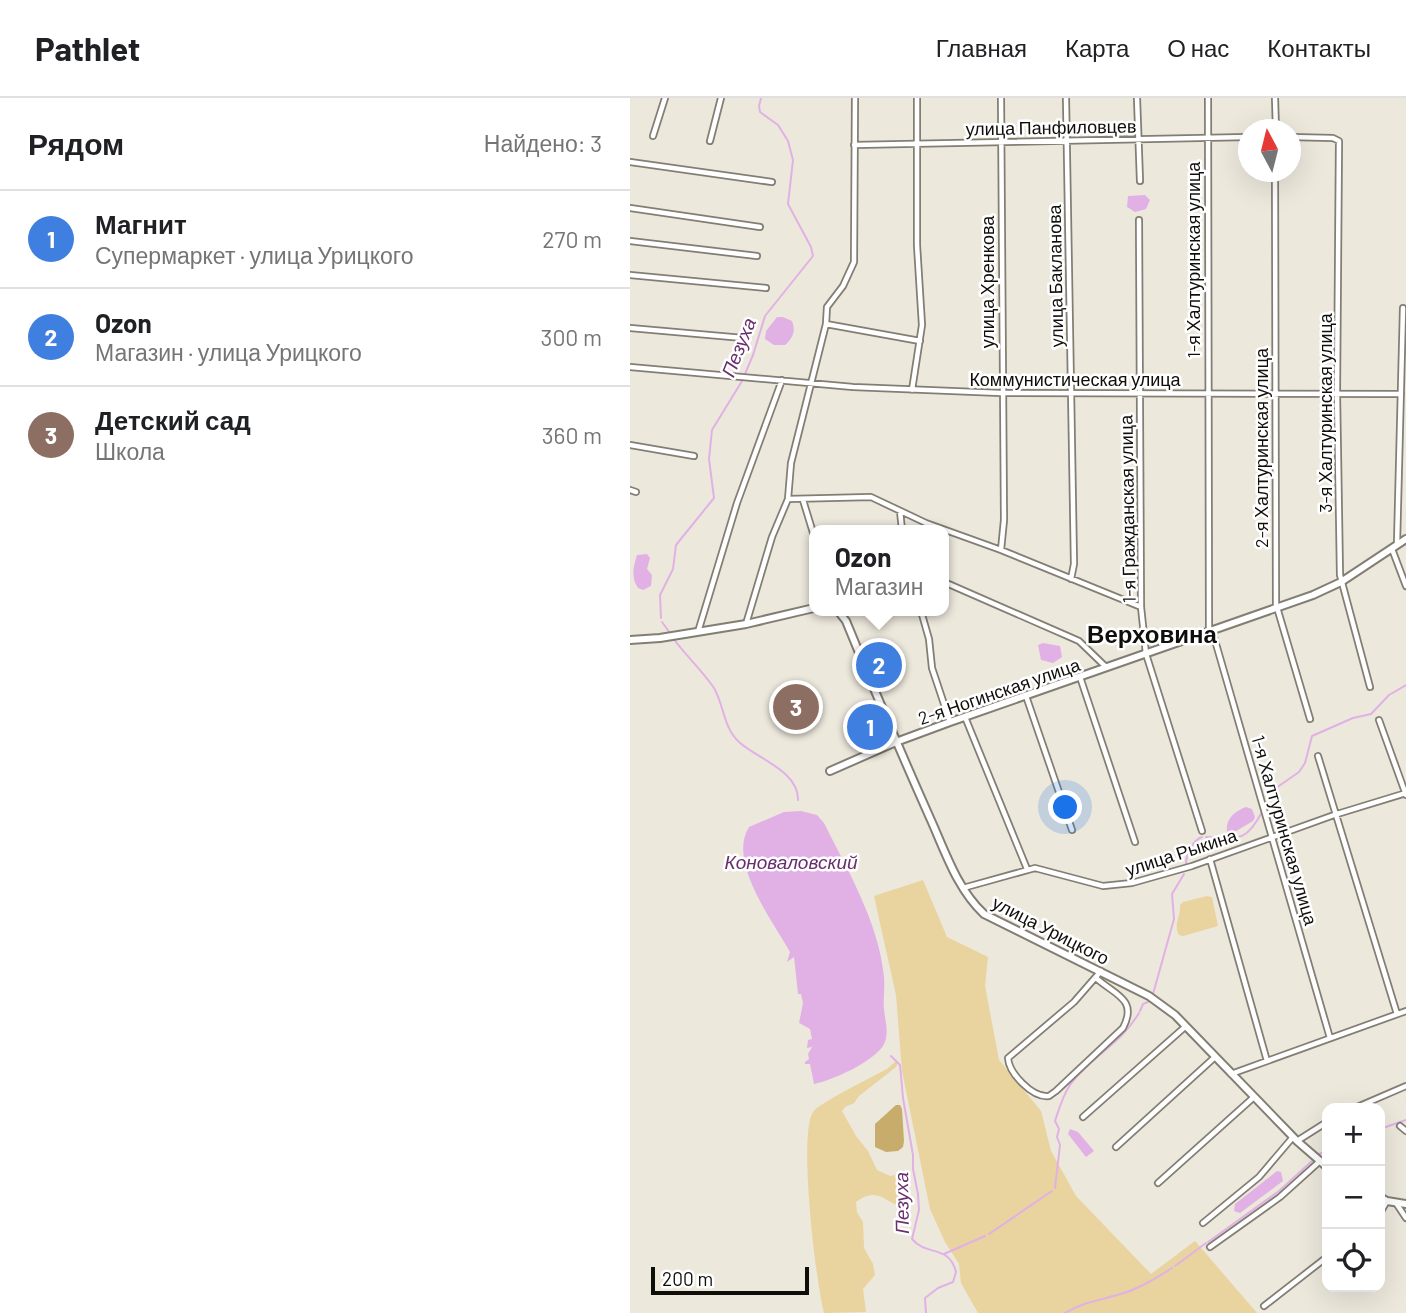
<!DOCTYPE html>
<html lang="ru">
<head>
<meta charset="utf-8">
<style>
	:root { --surface:#fff; --page:#f2f2f2; --text:#202124; --muted:#757577; --line:#e0e0e0; --accent:#ea580c }
	body { margin:0; font-family:Barlow,sans-serif; background:var(--page); color:var(--text) }
	.controls { position:absolute; right:21px; bottom:21px; display:grid; overflow:hidden; border-radius:14px; box-shadow:0 7px 28px #0002 }
	.controls button { width:63px; height:63px; display:grid; place-items:center; padding:0; border:0; border-bottom:2px solid var(--line); background:var(--surface); color:var(--text); font:35px sans-serif }
	.compass { position:absolute; left:608px; top:21px; width:63px; height:63px; border-radius:50%; background:var(--surface); box-shadow:0 7px 28px #0002; rotate:353deg }
	.scale { position:absolute; left:21px; bottom:18px; width:158px; box-sizing:border-box; padding-left:7px; border:4px solid #0f0e0a; border-top:0; font-size:19px; line-height:24px; white-space:nowrap; color:#0f0e0a; -webkit-text-stroke:5px #fff; paint-order:stroke }
	.you { position:absolute; left:436px; top:710px; width:24px; height:24px; margin:-18px; border:5px solid #fff; border-radius:50%; background:#1a73e8; box-shadow:0 0 0 10px #1a73e833 }
	.badge { display:grid; place-items:center; width:46px; height:46px; border-radius:50%; background:var(--accent); color:#fff; font-size:23px; font-weight:700 }
	.pin { position:absolute; translate:-50% -50%; border:4px solid #fff; box-shadow:0 2px 7px #0006 }
	.popup { position:absolute; left:179px; top:427px; width:140px; height:91px; box-sizing:border-box; display:grid; place-content:center; border-radius:14px; background:var(--surface); filter:drop-shadow(0 2px 5px #0005); font-size:23px; white-space:nowrap; color:var(--muted) }
	.popup b { font-size:26px; color:var(--text) }
	.popup::after { content:''; position:absolute; left:50%; top:100%; margin-left:-14px; border:14px solid transparent; border-top-color:var(--surface) }
	.list { margin:0; padding:0; list-style:none }
	h2 { display:flex; justify-content:space-between; align-items:center; height:91px; margin:0; padding:0 28px; font-size:30px }
	h2 small { font-size:23px; font-weight:400; color:var(--muted) }
	.list li { display:grid; grid-template-columns:46px 1fr auto; gap:21px; align-items:center; box-sizing:border-box; height:98px; padding:0 28px; border-top:2px solid var(--line) }
	.list b { display:block; font-size:26px; white-space:nowrap }
	.list p { margin:0; font-size:23px; white-space:nowrap; color:var(--muted) }
	.list em { font-size:23px; font-style:normal; color:var(--muted) }
	.icon { flex:none; width:38px; height:38px; fill:none; stroke:currentColor; stroke-width:2; stroke-linecap:round; stroke-linejoin:round }
	.map { position:relative; flex:none; width:776px; height:1215px; overflow:hidden }
	header { display:flex; align-items:center; gap:42px; box-sizing:border-box; height:98px; padding:0 35px; background:var(--surface); border-bottom:2px solid var(--line) }
	header strong { font-size:33px }
	nav { display:flex; gap:38px; margin-inline-start:auto; font-size:24px }
	main { display:flex }
	aside { flex:1; background:var(--surface) }
	.map>svg:first-child { display:block }
</style>
</head>
<body>
<header>
<strong>Pathlet</strong>
<nav><a>Главная</a><a>Карта</a><a>О нас</a><a>Контакты</a></nav>
</header>
<main>
<aside>
<h2>Рядом<small>Найдено: 3</small></h2>
<ul class="list">
<li><span class="badge" style="background:#3f7fe0">1</span><div><b>Магнит</b><p>Супермаркет · улица Урицкого</p></div><em>270 m</em></li>
<li><span class="badge" style="background:#3f7fe0">2</span><div><b>Ozon</b><p>Магазин · улица Урицкого</p></div><em>300 m</em></li>
<li><span class="badge" style="background:#8d6e63">3</span><div><b>Детский сад</b><p>Школа</p></div><em>360 m</em></li>
</ul>
</aside>
<div class="map">
<svg width="776" height="1215" viewBox="0 0 776 1215">
	<rect width="100%" height="100%" fill="#ede8dc"/>
	<path fill="#e9d39e" d="M293,782L317,839L358,859L355,888L369,962L411,1013L421,1053L446,1098L521,1176L565,1143L627,1215H348L331,1185L329,1166L315,1144L300,1111L272,973L266,897L244,798Z
		M577,798L582,799L588,828L553,838L549,837C543,825 551,820 550,807L553,804Z
		M266,963L268,965L266,969L229,998L224,1005L215,1009L212,1013L226,1038L238,1053L247,1072L260,1078L272,1075L268,1096L278,1104L280,1111L275,1112C255,1103 247,1088 226,1104L227,1114L233,1124L234,1150L243,1166L245,1177L233,1191L236,1214L194,1215C186,1185 168,1036 183,1014C189,1005 244,978 257,971Z"/>
	<path fill="#c7ac6b" d="M266,1007H270L272,1011L274,1043L273,1049L268,1053L256,1054L245,1049V1026Z"/>
	<path fill="#e1b1e6" d="M515,97L520,102L516,111L505,114L497,109L498,98Z
		M147,219H153L162,223C166,233 163,240 155,247H144L135,241L136,233Z
		M17,456L20,460L17,471L22,477L21,488L13,492L8,490C1,479 3,470 7,457Z
		M413,545L430,548L432,559L423,565L411,562L408,547Z
		M616,709L622,711L625,719L623,723L603,735L597,734C595,721 605,713 616,709Z
		M171,713L187,717L194,725C218,773 249,825 254,879C255,890 253,901 254,911C255,924 260,936 253,948C241,965 203,982 184,986L180,966H175V964L179,961L178,956L182,949L177,950L178,942L182,941L180,931L169,925L173,905L171,896H168L164,859L157,864L160,854C143,823 97,764 119,729L154,714Z
		M440,1031L448,1034L464,1053L456,1059L438,1036Z
		M647,1073L651,1074L653,1083L610,1115L604,1113L605,1106Z"/>
	<g fill="none" stroke-linecap="round" stroke-linejoin="round">
		<path stroke="#e1b1e6" stroke-width="2" d="M31,520L30,497L43,471L46,447L84,400L79,361L82,332L112,283L123,257L135,218L183,158L181,149L158,106L163,62L158,43L148,27L130,14L129,8L131,0
			M32,524L40,535
			M43,540C56,558 72,572 84,590C94,607 93,629 109,644C126,660 169,673 168,702
			M635,707L646,690L669,674L675,665L682,638L723,620L741,616L759,597L776,587
			M576,739C607,740 615,746 632,714
			M556,766C556,756 563,742 572,739
			M523,896L544,821L542,796L554,776
			M510,913L513,906L518,904
			M261,958L270,967L273,1000L283,1057V1071L288,1096L289,1112L282,1141C297,1159 319,1146 326,1174L323,1184L308,1190L295,1200L296,1215
			M750,1031L776,1022
			M689,1056L697,1053
			M425,1090L430,1047L427,1039L429,1031L425,1023C429,1011 433,997 440,987C460,959 491,946 509,915
			M359,1136L422,1093
			M578,1144L649,1093L682,1063
			M314,1156L355,1138
			M545,1168L576,1145
			M435,1215C454,1204 467,1203 487,1197C507,1192 525,1181 542,1170"/>
		<defs>
			<path id="street" d="M371,0L374,422L371,452
				M436,0L444,466L441,481
				M507,0L510,83
				M578,0L579,533
				M645,0L646,32
				M23,38L35,0
				M660,39L703,40L709,43L707,295L710,477L740,589
				M80,43L91,0
				M224,47L618,39
				M0,64L142,84
				M645,74L646,506L680,621
				M0,110L130,129
				M509,122L511,509L516,556L572,733
				M0,143L127,158
				M0,177L136,190
				M196,226L290,243
				M0,230L113,240
				M0,269L223,289L371,295L771,296
				M282,292L292,227L287,147V0
				M0,347L64,358
				M0,392L6,394
				M158,401L241,399L296,425L371,452L511,509
				M173,402L184,438
				M270,413L272,432
				M767,446L773,210
				M762,451L776,488
				M314,484L449,543L476,569
				M291,513L299,541L302,570L320,624
				M116,526L142,439L158,401L161,365L196,226L197,209L213,188L224,164L225,0
				M582,532L700,940
				M68,534L107,405L152,282
				M450,579L505,744
				M396,598L442,732
				M335,619L397,771
				M749,622L776,697
				M688,658L767,916
				M580,761L637,963
				M333,790L405,770L473,788L502,785L562,768L704,717L776,695
				M466,880C485,897 508,901 493,930L426,993L419,998C402,1000 379,975 378,960L444,904L471,873
				M601,976L776,913
				M725,1010L776,988
				M453,1019L556,928
				M770,1028L776,1033
				M667,1043L697,1024
				M486,1049L585,959
				M528,1085L624,999
				M766,1105L776,1120
				M750,1115L757,1103
				M573,1125L629,1079L663,1039
				M580,1149L650,1099L690,1063
				M634,1208L697,1159"/>
			<path id="secondary" d="M208,513L216,523C243,589 271,655 300,720C315,753 327,791 354,816L519,898L545,917L667,1043L697,1069
				M0,542L30,540L116,526L184,510
				M200,673L266,644L320,624L683,497L711,484L776,441
				M750,1099L757,1103L776,1106"/>
		</defs>
		<use href="#street" stroke="#837e74" stroke-width="8"/>
		<use href="#secondary" stroke="#837e74" stroke-width="10"/>
		<use href="#street" stroke="#fff" stroke-width="4.5"/>
		<use href="#secondary" stroke="#fff" stroke-width="6"/>
	</g>
	<g text-anchor="middle" dominant-baseline="central" stroke-width="5" stroke-linejoin="round" paint-order="stroke">
		<g font-size="18" fill="#0f0e0a" stroke="#fff">
			<text transform="translate(421 29) rotate(-1)">улица Панфиловцев</text>
			<text transform="translate(563 162) rotate(-90)">1-я Халтуринская улица</text>
			<text transform="translate(425 178) rotate(-91)">улица Бакланова</text>
			<text transform="translate(357 184) rotate(-90)">улица Хренкова</text>
			<text x="445" y="281">Коммунистическая улица</text>
			<text transform="translate(695 315) rotate(-90)">3-я Халтуринская улица</text>
			<text transform="translate(631 350) rotate(-90)">2-я Халтуринская улица</text>
			<text transform="translate(497 411) rotate(-91)">1-я Гражданская улица</text>
			<text transform="translate(369 593) rotate(-19)">2-я Ногинская улица</text>
			<text transform="translate(655 732) rotate(74)">1-я Халтуринская улица</text>
			<text transform="translate(551 754) rotate(-18)">улица Рыкина</text>
			<text transform="translate(421 832) rotate(27)">улица Урицкого</text>
		</g>
		<g font-size="19" font-style="italic" fill="#682e6e" stroke="#fff">
			<text transform="translate(108 249) rotate(-68)">Пезуха</text>
			<text x="161" y="763">Коноваловский</text>
			<text transform="translate(271 1105) rotate(-91)">Пезуха</text>
		</g>
		<g font-size="24" font-weight="bold" fill="#0f0e0a" stroke="#fff">
			<text x="522" y="535">Верховина</text>
		</g>
	</g>
</svg>
<div class="controls">
<button>+</button>
<button>−</button>
<button><svg class="icon" aria-label="locate" viewBox="0 0 24 24"><circle cx="12" cy="12" r="6"/><path d="M12 2v4M12 18v4M2 12h4M18 12h4"/></svg></button>
</div>
<svg class="compass" viewBox="-18 -18 36 36"><path d="M0-13l5 13h-10z" fill="#e53935"/><path d="M0 13l5-13h-10z" fill="#757577"/></svg>
<div class="scale">200 m</div>
<div class="you"></div>
<div class="pin badge" style="left:240px;top:629px;background:#3f7fe0">1</div>
<div class="pin badge" style="left:249px;top:567px;background:#3f7fe0">2</div>
<div class="popup"><b>Ozon</b>Магазин</div>
<div class="pin badge" style="left:166px;top:609px;background:#8d6e63">3</div>
</div>
</main>
</body>
</html>
